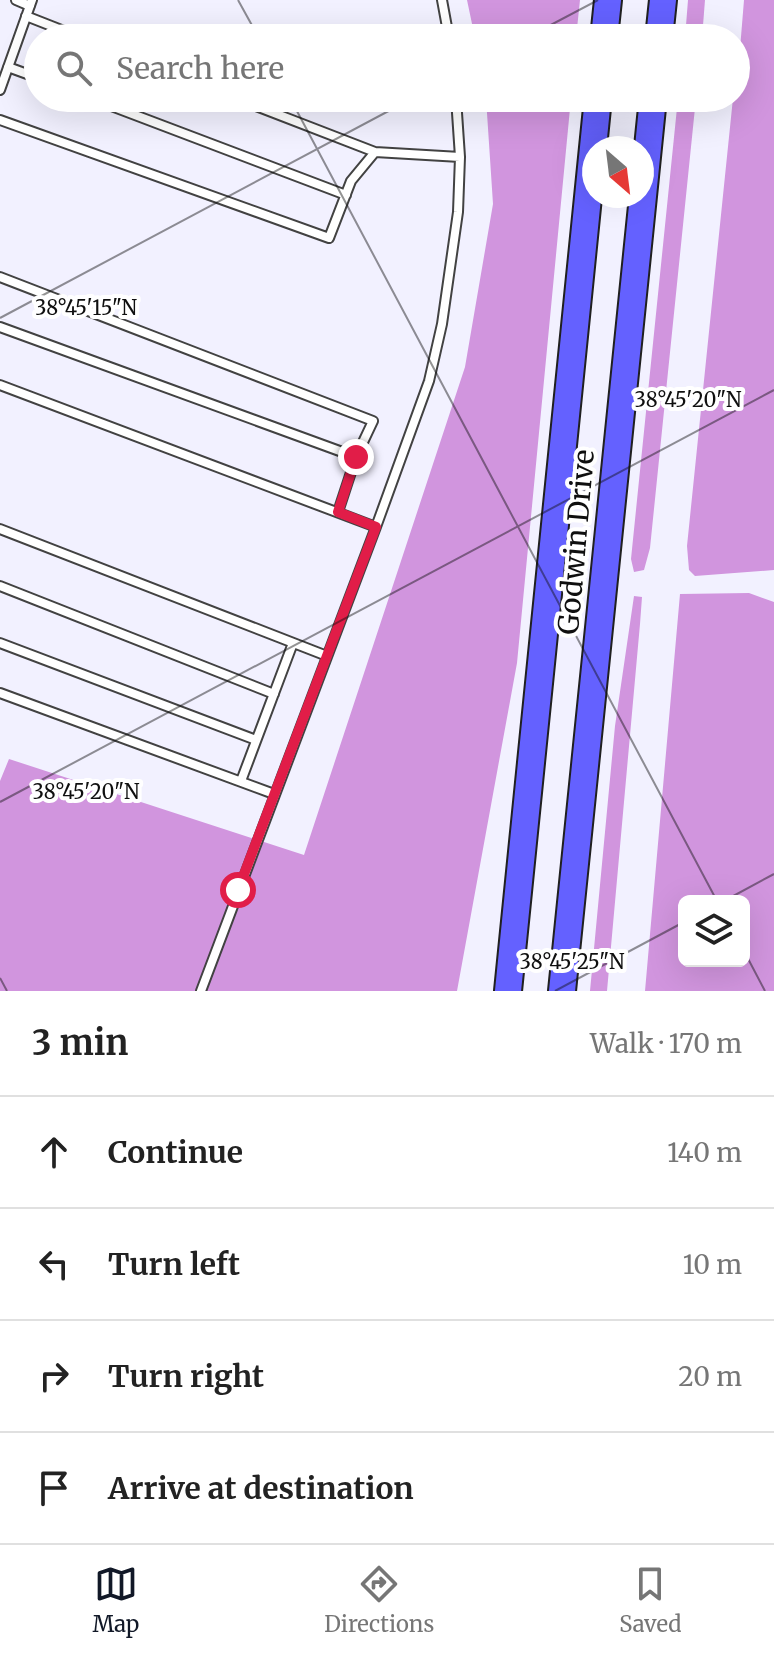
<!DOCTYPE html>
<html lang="en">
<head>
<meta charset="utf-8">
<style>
	:root { --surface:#fff; --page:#f6f6f6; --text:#222; --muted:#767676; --line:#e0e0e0; --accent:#111827 }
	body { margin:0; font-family:Merriweather,serif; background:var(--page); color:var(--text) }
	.controls { position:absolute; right:24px; bottom:24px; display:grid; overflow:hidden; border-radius:12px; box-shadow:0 8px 32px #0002 }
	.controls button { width:72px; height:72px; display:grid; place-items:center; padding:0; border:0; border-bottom:2px solid var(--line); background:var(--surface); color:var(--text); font:40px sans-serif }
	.compass { position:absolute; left:582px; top:136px; width:72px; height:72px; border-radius:50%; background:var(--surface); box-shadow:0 8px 32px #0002; rotate:152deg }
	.stop { position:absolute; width:24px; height:24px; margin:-18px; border:6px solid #e11d48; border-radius:50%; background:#fff }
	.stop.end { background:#e11d48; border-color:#fff; box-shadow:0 2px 8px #0008 }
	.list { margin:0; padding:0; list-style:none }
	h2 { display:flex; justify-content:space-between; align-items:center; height:104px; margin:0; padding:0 32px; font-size:34px }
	h2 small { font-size:26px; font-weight:400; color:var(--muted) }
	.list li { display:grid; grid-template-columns:52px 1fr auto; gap:24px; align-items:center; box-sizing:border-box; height:112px; padding:0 32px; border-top:2px solid var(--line) }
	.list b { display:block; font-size:30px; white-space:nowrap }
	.list em { font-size:26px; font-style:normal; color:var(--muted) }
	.icon { flex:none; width:44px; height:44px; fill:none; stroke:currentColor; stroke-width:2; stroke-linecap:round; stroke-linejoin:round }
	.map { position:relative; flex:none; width:774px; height:991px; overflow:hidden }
	.search { position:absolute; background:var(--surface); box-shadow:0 8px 32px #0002; left:24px; right:24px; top:24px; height:88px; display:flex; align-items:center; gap:20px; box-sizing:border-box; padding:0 28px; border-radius:44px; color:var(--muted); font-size:30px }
	.sheet { height:552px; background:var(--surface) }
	nav { display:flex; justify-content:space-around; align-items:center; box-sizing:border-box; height:112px; border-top:2px solid var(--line); background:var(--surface); font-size:22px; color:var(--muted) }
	nav a { display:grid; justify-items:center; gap:4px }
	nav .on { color:var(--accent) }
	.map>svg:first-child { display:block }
</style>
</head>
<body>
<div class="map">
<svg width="774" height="991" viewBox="0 0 774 991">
	<rect width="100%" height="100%" fill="#f2f1ff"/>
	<path fill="#d195de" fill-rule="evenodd" d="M467,0H580L576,38H475Z
		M688,0H705L702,38H685Z
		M744,0H774V570L695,576L689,570L687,546L733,98H736Z
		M486,98H571L517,663L457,991H0V781L9,759L304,855L465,367L493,204Z
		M678,98H696L650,548L644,570L634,572L631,559Z
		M749,593L774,602V991H645L680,594ZM684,901H744V961H684Z
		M634,596L642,597L640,624L607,991H590L615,726Z"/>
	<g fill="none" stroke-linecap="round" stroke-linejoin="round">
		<defs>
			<path id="lane" d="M16,0L30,6
				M442,0L449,38
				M26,16L82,38
				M8,67L38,78
				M0,90L32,0
				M90,98L346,195
				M235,98L375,152
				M0,120L329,238L351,181L375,152L460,157
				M0,277L373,421L356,457
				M0,327L356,457L338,512
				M0,385L376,527
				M0,529L327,656
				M0,586L274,694
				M0,643L256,740
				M0,693L274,794
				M241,781L293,643
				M201,991L376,527L429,381L442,324L458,212L460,157L456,98"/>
			<path id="primary" d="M604,38L608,0
				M659,38L663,0
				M508,991L598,98
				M562,991L653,98"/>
		</defs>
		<use href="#lane" stroke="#424242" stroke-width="12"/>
		<use href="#primary" stroke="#202020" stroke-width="30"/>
		<use href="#lane" stroke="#fff" stroke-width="8"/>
		<use href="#primary" stroke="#6461ff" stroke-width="26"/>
	</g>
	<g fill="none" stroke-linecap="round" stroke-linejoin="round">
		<path stroke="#e11d48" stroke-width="10" d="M238,890L376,527L338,512L356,457"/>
	</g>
	<path fill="none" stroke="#0f0f0f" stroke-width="2" stroke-opacity="0.45" d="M238,0L259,38M526,38L598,0M290,98L717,901M0,318L413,98M0,802L774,390M724,901L774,874M744,951L765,991M0,978L7,991M555,991L684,922"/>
	<g text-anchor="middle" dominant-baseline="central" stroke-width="8" stroke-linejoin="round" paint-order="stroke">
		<g font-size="28" fill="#0f0f0f" stroke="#fff">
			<text transform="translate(576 542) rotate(-85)">Godwin Drive</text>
		</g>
	</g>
	<g font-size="20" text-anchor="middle" fill="#0f0f0f" stroke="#fff" stroke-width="8" stroke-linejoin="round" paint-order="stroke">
		<text x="86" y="315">38°45'15"N</text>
		<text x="688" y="407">38°45'20"N</text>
		<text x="86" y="799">38°45'20"N</text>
		<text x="572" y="969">38°45'25"N</text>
	</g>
</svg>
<div class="controls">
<button><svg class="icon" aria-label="layers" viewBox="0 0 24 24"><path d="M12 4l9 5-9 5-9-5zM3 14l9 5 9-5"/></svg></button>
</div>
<svg class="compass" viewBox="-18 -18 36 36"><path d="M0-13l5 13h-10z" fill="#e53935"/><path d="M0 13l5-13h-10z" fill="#767676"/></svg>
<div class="stop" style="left:238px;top:890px"></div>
<div class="stop end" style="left:356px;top:457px"></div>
<div class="search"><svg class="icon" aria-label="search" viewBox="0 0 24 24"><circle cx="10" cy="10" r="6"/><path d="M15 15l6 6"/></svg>Search here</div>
</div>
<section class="sheet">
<h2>3 min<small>Walk · 170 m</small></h2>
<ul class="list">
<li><svg class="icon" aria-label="ahead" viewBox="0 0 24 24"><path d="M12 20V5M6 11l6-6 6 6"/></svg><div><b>Continue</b></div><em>140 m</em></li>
<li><svg class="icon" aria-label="left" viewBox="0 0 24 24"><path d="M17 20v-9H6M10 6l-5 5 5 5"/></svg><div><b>Turn left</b></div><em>10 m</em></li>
<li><svg class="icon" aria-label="right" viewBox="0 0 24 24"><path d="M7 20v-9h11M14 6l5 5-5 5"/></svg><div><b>Turn right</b></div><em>20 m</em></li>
<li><svg class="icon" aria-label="arrive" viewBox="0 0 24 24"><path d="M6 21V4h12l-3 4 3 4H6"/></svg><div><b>Arrive at destination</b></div></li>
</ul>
</section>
<nav>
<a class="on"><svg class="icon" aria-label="map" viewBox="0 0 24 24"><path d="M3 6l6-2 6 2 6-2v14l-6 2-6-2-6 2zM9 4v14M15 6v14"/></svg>Map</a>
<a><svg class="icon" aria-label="directions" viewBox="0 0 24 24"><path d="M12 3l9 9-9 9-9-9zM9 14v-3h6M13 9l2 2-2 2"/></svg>Directions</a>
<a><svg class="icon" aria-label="saved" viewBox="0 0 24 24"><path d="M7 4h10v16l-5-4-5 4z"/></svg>Saved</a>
</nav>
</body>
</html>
